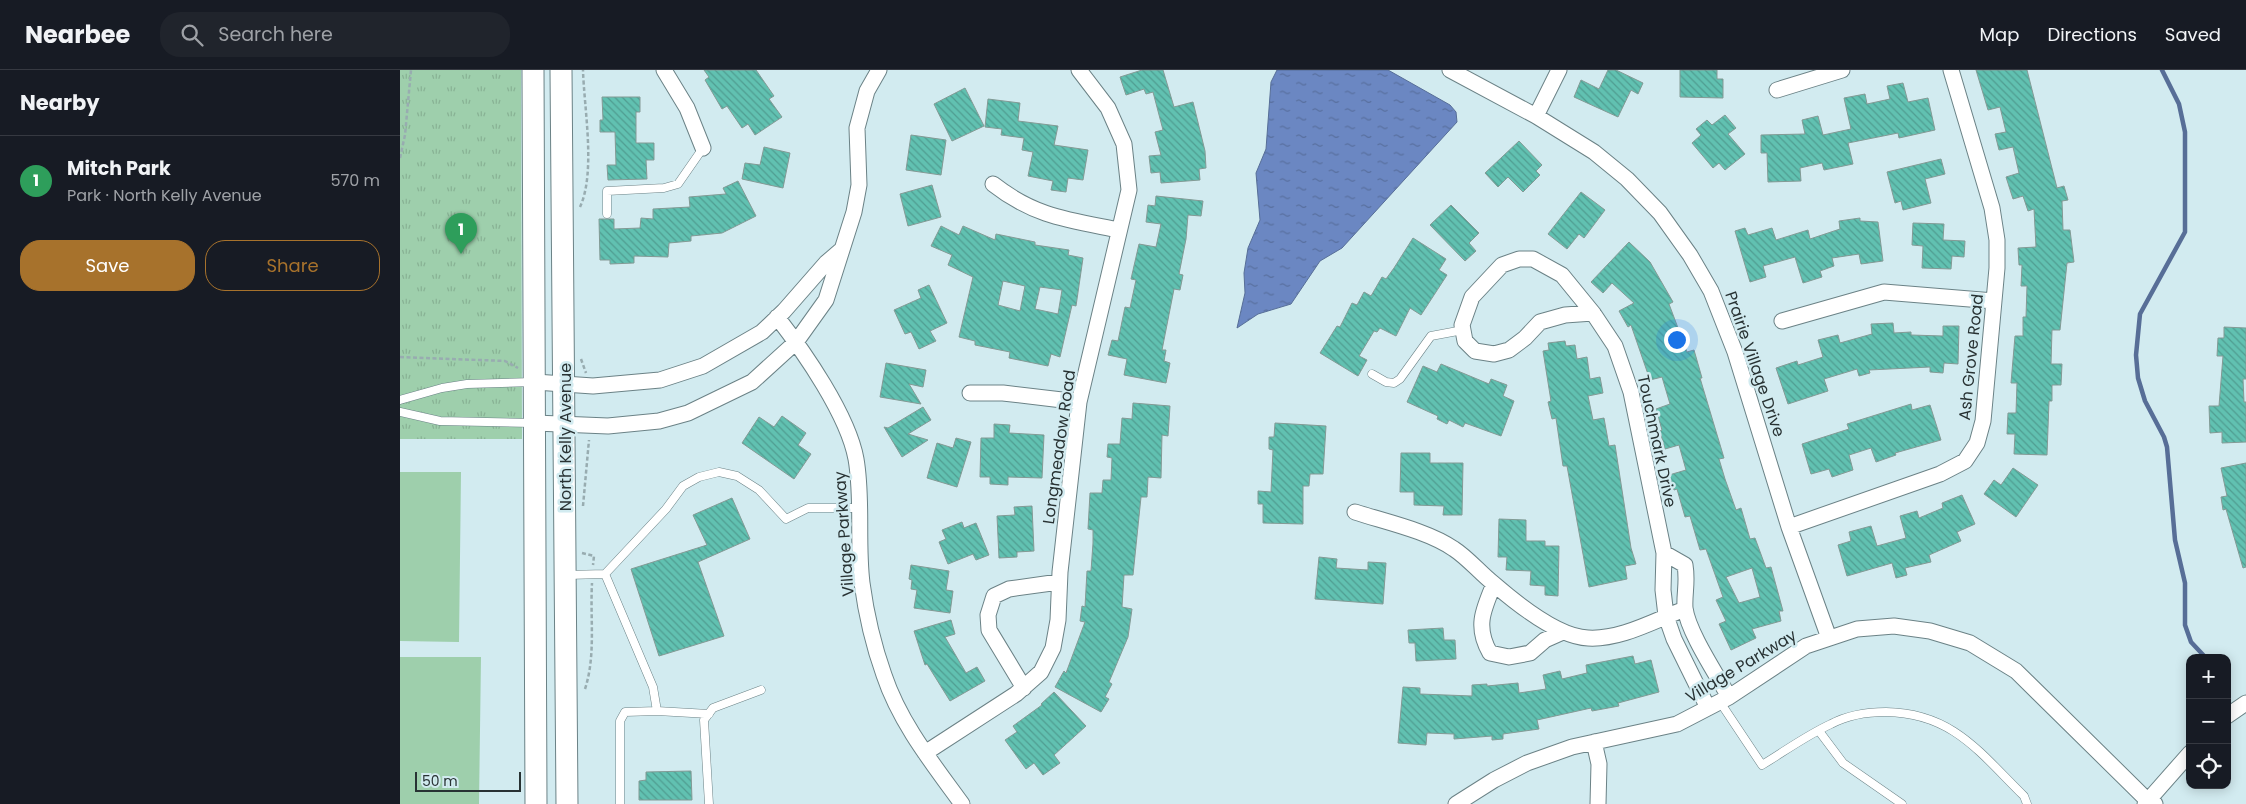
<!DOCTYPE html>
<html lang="en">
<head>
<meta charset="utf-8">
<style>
	:root { --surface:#171b24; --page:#20242c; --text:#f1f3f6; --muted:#9ea1a6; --line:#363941; --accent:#a7722c }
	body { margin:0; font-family:Poppins,sans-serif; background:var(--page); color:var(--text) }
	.controls { position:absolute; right:15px; bottom:15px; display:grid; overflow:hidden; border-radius:10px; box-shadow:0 2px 12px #0003 }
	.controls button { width:45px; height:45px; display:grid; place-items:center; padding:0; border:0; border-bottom:1px solid var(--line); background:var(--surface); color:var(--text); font:25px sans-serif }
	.scale { position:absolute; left:15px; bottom:12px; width:106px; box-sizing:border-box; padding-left:5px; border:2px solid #283233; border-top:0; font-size:14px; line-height:18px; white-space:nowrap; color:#283233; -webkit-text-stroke:4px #d2ebf0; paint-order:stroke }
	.you { position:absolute; left:1276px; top:269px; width:18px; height:18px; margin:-12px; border:4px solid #fff; border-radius:50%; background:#1a73e8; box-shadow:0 0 0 8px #1a73e833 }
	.badge { display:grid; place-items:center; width:32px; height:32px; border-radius:50%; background:var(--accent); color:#fff; font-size:16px; font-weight:700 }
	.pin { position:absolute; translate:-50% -41px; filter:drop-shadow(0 1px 2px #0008) }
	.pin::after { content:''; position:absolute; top:26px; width:18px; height:15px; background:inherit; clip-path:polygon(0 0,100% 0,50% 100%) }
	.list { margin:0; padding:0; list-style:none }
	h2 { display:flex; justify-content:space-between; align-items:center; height:65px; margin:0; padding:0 20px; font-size:21px }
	h2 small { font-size:16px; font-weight:400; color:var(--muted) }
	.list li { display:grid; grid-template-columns:32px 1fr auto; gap:15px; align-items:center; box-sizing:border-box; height:90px; padding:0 20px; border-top:1px solid var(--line) }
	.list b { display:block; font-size:19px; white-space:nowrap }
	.list p { margin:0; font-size:16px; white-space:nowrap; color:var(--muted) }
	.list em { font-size:16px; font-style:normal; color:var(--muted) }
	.actions { display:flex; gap:10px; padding:15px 20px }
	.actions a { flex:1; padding:11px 0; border:1px solid var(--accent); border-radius:20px; text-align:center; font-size:18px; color:var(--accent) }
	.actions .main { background:var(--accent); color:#fff }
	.icon { flex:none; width:28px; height:28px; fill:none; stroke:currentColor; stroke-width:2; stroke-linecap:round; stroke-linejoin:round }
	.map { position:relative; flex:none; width:1846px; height:734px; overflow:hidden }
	header { display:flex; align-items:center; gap:30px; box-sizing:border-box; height:70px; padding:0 25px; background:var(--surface); border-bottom:1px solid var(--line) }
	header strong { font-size:24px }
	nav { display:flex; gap:28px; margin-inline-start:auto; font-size:18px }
	.search { width:350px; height:45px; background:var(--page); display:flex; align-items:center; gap:12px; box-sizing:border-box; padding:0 18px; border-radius:20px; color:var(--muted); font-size:19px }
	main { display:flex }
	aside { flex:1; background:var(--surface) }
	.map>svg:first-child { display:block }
</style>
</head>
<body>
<header>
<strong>Nearbee</strong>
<div class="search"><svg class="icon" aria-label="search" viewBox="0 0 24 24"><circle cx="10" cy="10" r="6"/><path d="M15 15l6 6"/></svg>Search here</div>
<nav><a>Map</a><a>Directions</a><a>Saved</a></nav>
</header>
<main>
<aside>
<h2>Nearby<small></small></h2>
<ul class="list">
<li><span class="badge" style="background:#2e9e5b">1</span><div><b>Mitch Park</b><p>Park · North Kelly Avenue</p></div><em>570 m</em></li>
</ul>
<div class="actions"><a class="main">Save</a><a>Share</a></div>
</aside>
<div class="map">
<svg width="1846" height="734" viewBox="0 0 1846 734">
	<defs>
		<pattern id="grass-tufts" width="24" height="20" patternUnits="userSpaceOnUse" patternTransform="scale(1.25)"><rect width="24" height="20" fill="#9ecfac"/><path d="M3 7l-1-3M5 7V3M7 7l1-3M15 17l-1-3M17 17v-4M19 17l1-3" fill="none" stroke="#88b294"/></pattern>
		<pattern id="water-ripples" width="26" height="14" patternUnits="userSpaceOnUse" patternTransform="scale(1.25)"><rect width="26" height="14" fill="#6b87c2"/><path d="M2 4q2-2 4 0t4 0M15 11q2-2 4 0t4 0" fill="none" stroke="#586f9e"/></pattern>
		<pattern id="building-back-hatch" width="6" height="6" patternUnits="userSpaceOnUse" patternTransform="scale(1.25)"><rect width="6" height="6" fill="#61c1b1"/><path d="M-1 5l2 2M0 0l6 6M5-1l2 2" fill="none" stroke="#509d91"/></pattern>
	</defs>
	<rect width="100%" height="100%" fill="#d2ebf0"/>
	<path fill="url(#grass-tufts)" d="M0,0H121L122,369H0Z"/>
	<path fill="#9ecfac" d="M0,402H61L59,572L0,571Z
		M0,587H81L79,734H0Z"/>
	<path fill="url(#water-ripples)" stroke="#576e97" d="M877,0H988L1050,35L1056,42L1057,52L942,178L920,191L891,234L858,244L837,258L845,223L844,203L848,178L860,150L856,103L866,79L871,12Z"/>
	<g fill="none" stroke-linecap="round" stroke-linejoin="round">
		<path stroke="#576e97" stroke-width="4.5" d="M1762,0L1779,34L1785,62V162L1740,244L1736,285L1738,308L1745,331L1764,367L1767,377L1775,470L1785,513V555L1791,572L1806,588"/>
	</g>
	<path fill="url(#building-back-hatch)" stroke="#839a95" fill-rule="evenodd" d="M304,0H356L374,26L369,29L382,47L355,65L348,54L342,58L327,36L322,39L305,10L309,7Z
		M742,0H763L774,37L793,32L805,81L806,98L799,99L800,110L761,113L760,102L751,103L749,86L761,85L755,62L763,60L753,22L746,24L744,19L726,25L720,7Z
		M1208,0H1216L1243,13L1238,24L1231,20L1218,47L1174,27L1181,10L1199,19Z
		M1280,0H1317V9H1323V28L1280,27Z
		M1576,0H1627L1657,118L1664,116L1668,130L1662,131L1663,160H1670L1674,192L1667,193L1660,260H1652L1651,294H1662L1661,315H1652V331H1649L1647,385L1614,384L1615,364H1607L1608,343H1616L1617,313H1611L1615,266H1623V247H1626L1627,216H1621L1622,195H1619L1618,178L1636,177L1634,139L1628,141L1623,126L1613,129L1606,107L1619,103L1613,77L1599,80L1595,64L1606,62L1600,37L1588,40Z
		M1503,13L1508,32L1528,28L1535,60L1499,68L1498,63L1448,73L1453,94L1424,100L1422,93L1400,98L1401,111L1368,112L1367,83H1361V65L1405,64L1402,50L1418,46L1423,65L1451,59L1444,28L1465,24L1467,34L1490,29L1487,16Z
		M565,18L584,56L552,71L534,34Z
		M202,27H240V42H236V73H254V90H246L247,109L208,110L207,95H216L215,62H200V50H203Z
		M588,29L620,33L618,51L658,56L654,75L688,80L683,110L668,108L666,122L651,120L653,111L628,106L633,82L622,80L624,68L601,65L602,59L585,57Z
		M1325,45L1336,58L1328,64L1345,84L1325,100L1319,93L1313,98L1292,73L1301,65L1296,59L1307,50L1312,55Z
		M511,65L546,70L541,105L506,100Z
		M1119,71L1142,95L1136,101L1140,105L1123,122L1108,107L1098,117L1085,103Z
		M364,77L390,83L383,118L342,109L345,93L360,95Z
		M1541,89L1545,104L1525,109L1531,133L1503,140L1501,131L1495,133L1487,102Z
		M338,111L356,146L322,163L291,166V171L269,173L268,187L234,186V193L210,194V190H200L199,149H214V159L240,158L241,148L253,149V139L290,137L289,127L326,124L323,118Z
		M532,115L541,147L508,156L500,124Z
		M1181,122L1205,140L1184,168L1179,164L1167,179L1148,164Z
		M756,126L803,131L801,146L788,145L786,169L779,204L783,205L780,220L774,219L762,280H766L764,291L770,293L766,313L724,305L727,289L708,285L712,270L718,271L725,237L730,238L736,210L731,209L739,174L756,177L761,154L746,152L748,135L755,136Z
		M1051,135L1079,163L1069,173L1076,181L1065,191L1030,155Z
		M1460,148V151L1478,152L1483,191L1461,194L1459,184L1432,188L1434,196L1420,201L1422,207L1403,213L1395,187L1363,196L1366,207L1350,212L1335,161L1345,158L1348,165L1372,158L1376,170L1408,160L1410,169L1440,159L1439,151Z
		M1513,153L1544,154L1543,170L1565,171L1564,187L1552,186L1551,199L1522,198L1523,176L1512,175Z
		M541,156L559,165L563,156L595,170L596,164L635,172V175L669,180L668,185L683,188L676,236L672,235L660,287L651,284L648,296L609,288L610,282L575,275V271L559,267L573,207L548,195L552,185L531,176ZM603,211L625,216L620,241L598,235ZM640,217L662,220L658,244L635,239Z
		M1013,168L1046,189L1039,200L1047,205L1021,245L1010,238L996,266L980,258L977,262L974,261L959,286L967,290L958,306L920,283L937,256L940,257L952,233L957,235L964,222L971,226L982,207L986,209L994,198Z
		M1229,172L1250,192L1273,232L1269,234L1287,282L1294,280L1302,308H1300L1324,388L1319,389L1325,409L1336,440L1341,438L1350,469L1355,468L1366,498L1371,497L1383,541H1379L1381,551L1352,559L1356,568L1331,580L1319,554L1326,551L1316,530L1323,527L1306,479L1300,480L1290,446L1285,447L1277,419L1274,420L1269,405L1286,400L1279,375L1265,379L1260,361L1262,360L1256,339L1270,334L1262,307L1250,310L1231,255L1228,257L1219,241L1234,233L1212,213L1203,223L1191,212ZM1352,498L1360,527L1339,533L1326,507Z
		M529,215L547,253L530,261L536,271L519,279L511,262L505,264L494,240L521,228L518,220Z
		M1493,253L1494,263L1511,262V265L1543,266V256H1559L1558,294L1544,293L1543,303L1530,302V297L1469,300L1470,303L1459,306L1457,299L1424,309L1428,321L1388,334L1376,298L1397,291L1398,295L1423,287L1418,270L1438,265L1440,273L1472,264L1471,254Z
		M1824,257L1846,258V309H1843L1844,332H1846V372L1822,373V362L1810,363L1809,336H1819L1823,286H1817L1818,268H1824Z
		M1165,271L1166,276L1175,275L1177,289L1187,287L1190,309L1200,307L1203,323L1188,326L1193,350L1204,348L1209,376L1215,375L1231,478L1236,494L1225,496L1227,509L1189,517L1167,396H1163L1156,348L1152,349L1148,332L1151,331L1143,281L1149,280L1148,273Z
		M486,293L526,300L523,317L509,314L521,334L480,327Z
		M1041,294L1089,314L1091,309L1107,315L1103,326L1114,331L1101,366L1065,353L1063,357L1049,350L1047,354L1037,349L1038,346L1007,332L1023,296L1037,302Z
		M733,333L770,336L768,366L762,365L761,408L748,407L747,427H741L733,505H724L722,537L732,539L728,567L709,612L712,614L705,627L709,629L701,642L655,617L664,601L666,603L685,552L680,551L682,536L685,537L687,501H691L693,473V460L688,459L690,423H702L703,410H711L712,388L707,387L708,374H720L722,348L732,349Z
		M1511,334L1512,340L1530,335L1541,370L1495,383L1496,385L1476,392L1471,378L1449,385L1453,400L1432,407L1429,399L1411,404L1402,374L1449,359L1447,354Z
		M523,337L531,350L508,364L528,370L502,387L484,357L488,358Z
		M382,346L406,363L398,375L411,384L394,409L342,373L359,347L374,357Z
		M875,353L926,356L923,404H910L909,416H903V454L863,453V434H858V421L871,422L873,380L869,379V367H874Z
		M594,354L610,355L609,363L644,365L642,408L608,407V415L590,414V407H580L581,368H594Z
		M556,368L571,372L557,417L527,408L537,373L553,378Z
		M1001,383H1030V393H1063L1062,445H1043L1044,436L1014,435V422H1000Z
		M1846,393V497L1843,498L1826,439L1823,440L1821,427L1827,426L1821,398Z
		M1613,398L1638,415L1616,447L1584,424L1594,410L1601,415Z
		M1562,425L1575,454L1557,462L1561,471L1529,485L1531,492L1505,498L1507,505L1496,508L1492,493L1447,506L1438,475L1451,471L1449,462L1471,456L1477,476L1506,468L1500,446L1517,441L1519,448L1543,438L1542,433Z
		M332,428L350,469L298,492L324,566L259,586L231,499L307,475L293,445Z
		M632,436L634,481L617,482V487L599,488L597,446L615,445L614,437Z
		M1099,449L1126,450V471H1145V476H1159L1158,526L1145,525V516L1130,515L1131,501L1106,500L1107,487H1098Z
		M562,452L564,458L576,453L589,485L576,490L573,484L548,494L539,472L546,469L542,460Z
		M919,487L937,489L936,498L968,500V492L986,493L983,534L915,529Z
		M511,495L549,501L546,520L553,521L550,543L514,538L517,520L511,519L512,510L509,509Z
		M551,550L555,564L545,567L566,603L577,597L585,611L550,631L527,594L525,595L514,561Z
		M1043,558L1044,570H1055L1056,589L1016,591L1015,573H1009L1008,560Z
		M1233,586L1235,594L1251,590L1259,622L1218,633L1219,636L1192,641L1191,638L1137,650L1139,659L1103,664V669L1092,670V666L1054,669V664L1027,663L1026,675L998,673L1003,617L1020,618V624L1072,626V615L1087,614V616L1118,613L1119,623L1146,619L1143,605L1160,601L1162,609L1187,603L1186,595Z
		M654,622L686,656L654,685L660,693L643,705L634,693L626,699L605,670L617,662L613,656L642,635L641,634Z
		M291,701L292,730H239V711L246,710V702Z"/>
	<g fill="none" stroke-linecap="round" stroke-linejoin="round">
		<defs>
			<path id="lane" d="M207,144V121L264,118L278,114L303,78
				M972,304L986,312L994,313L1000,309L1031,266L1063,260
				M0,330L42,318L67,314L133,312
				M0,342L40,351L132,353
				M167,505L205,504
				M1320,632L1362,695C1385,681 1407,665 1431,654C1448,645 1468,642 1486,642C1553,643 1580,683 1624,726L1627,734
				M309,644L257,641L253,617L205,504L266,439L283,416L299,407L319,402L337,406L359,420L386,449L408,438H459
				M1419,661L1443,693L1502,734
				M220,734V651L225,642L257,641
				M309,734L304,650L313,638L361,620"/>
			<path id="street" d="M264,0L287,38L303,78
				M1050,0L1136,46L1194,82L1227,109L1260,143L1290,185L1311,221L1335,282L1389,457L1429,568
				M1377,20L1442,0
				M1136,46L1159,0
				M593,114C635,147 669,150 719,160
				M1193,243L1165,245L1140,252L1125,268L1109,280L1094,284L1075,281L1065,271L1062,255L1072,227L1102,195L1119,189H1133L1162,205L1193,243L1215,276L1231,322L1264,483L1263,520L1266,546L1274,569L1308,638
				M377,247C404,282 448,345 456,389C463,429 457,472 462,513C466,543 474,577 484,605C500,653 533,694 562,734
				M1382,251L1484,222L1594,231
				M135,312L193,316L260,310L303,296L362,262L384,241L426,193L440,181
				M570,323H603L679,332
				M135,353L208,356L259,351L288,343L352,312L396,272L426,230L454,142L459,115L457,58L467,21L479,0
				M955,442C986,452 1028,461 1054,479C1068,488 1080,503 1094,514C1116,533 1158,567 1188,568C1221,570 1255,550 1285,539
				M1389,457L1540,404L1565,391L1577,373L1583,351L1597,198V170L1592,138L1551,0
				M1264,483L1285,495C1288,513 1284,523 1285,538C1288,562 1317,605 1329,627
				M1094,514C1083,540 1075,557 1090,583L1109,587L1130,583L1145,570L1163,562
				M624,618L589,560L588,545L594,526L609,519L659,512
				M1827,646L1846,633
				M1194,672L1199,694L1198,734
				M525,683L616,624L641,602L653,578L658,550L660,502L679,332L729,120L724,74L708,38L679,0
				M1056,734L1094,710L1127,693L1172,677L1277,654L1329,627L1406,576L1457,559L1494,556L1530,561L1570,573L1616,601L1747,730L1755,734
				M1745,734L1790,683"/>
			<path id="secondary" d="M133,0L136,734
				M161,0L167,734"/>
		</defs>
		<use href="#lane" stroke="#6b8286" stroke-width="9"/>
		<use href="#street" stroke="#6b8286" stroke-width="17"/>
		<use href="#secondary" stroke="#6b8286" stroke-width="23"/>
		<path stroke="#98acb0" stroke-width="2.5" stroke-dasharray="4 2.5" stroke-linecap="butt" d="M0,88L5,65L11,0
			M180,137C196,102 184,38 183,0
			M0,287L105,291L118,298
			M181,289L186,303
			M183,436L189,370
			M182,483L194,486L193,495
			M185,619C196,585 190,549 192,513"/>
		<use href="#lane" stroke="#fff" stroke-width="8"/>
		<use href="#street" stroke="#fff" stroke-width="15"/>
		<use href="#secondary" stroke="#fff" stroke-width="21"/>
	</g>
	<g text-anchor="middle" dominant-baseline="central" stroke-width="5" stroke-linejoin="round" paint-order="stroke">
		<g font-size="16" fill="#283233" stroke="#d2ebf0">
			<text transform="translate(1571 287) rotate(-84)">Ash Grove Road</text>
			<text transform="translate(1355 294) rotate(71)">Prairie Village Drive</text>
			<text transform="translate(165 367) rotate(-90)">North Kelly Avenue</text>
			<text transform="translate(1257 371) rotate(78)">Touchmark Drive</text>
			<text transform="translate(659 377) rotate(-82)">Longmeadow Road</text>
			<text transform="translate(444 464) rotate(-94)">Village Parkway</text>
			<text transform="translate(1341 596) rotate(-31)">Village Parkway</text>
		</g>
	</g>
</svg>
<div class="controls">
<button>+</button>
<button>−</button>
<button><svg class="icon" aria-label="locate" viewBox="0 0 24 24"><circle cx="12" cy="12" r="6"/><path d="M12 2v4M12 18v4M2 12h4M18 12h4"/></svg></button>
</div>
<div class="scale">50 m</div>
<div class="you"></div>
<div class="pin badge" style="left:61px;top:184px;background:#2e9e5b">1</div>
</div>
</main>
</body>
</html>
